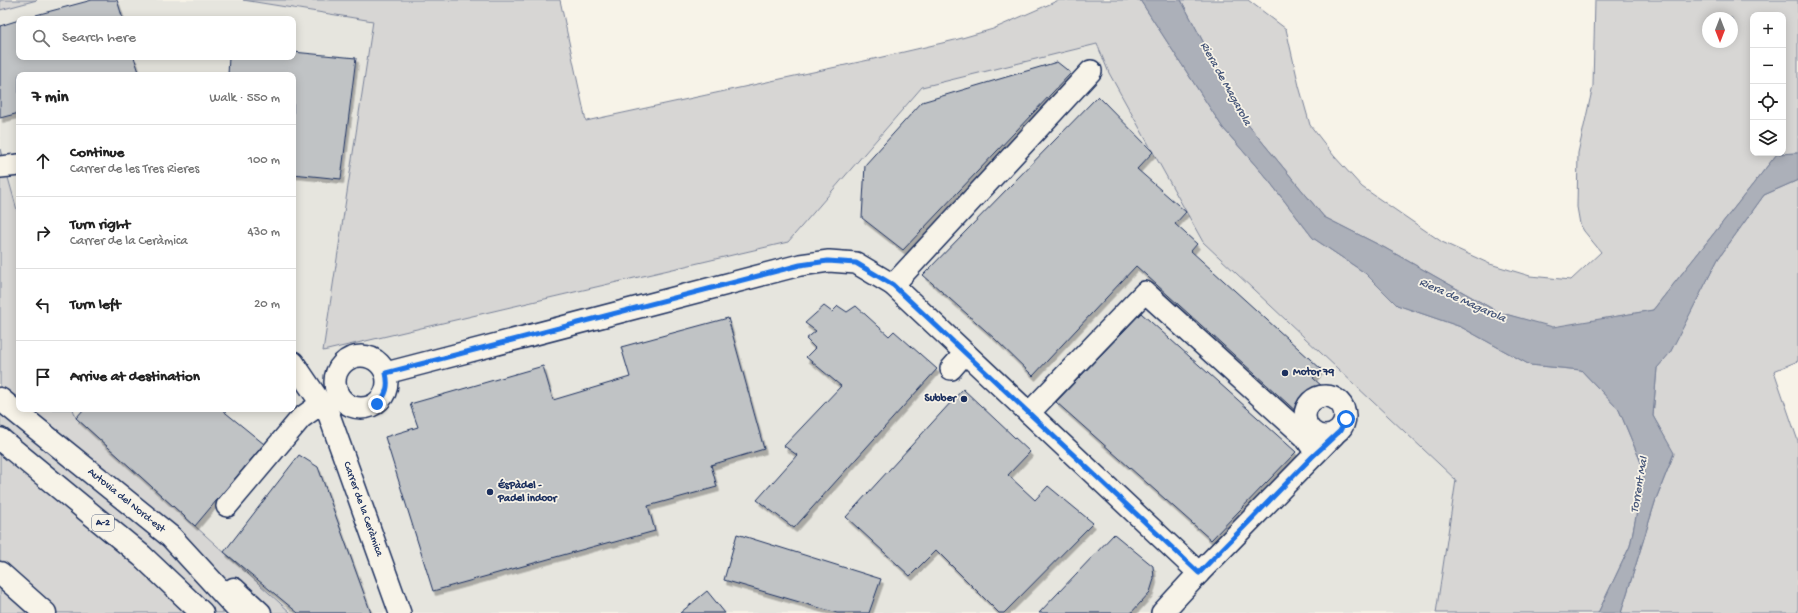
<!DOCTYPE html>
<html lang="en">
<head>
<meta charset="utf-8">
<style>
	:root { --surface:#fff; --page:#f6f6f6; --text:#222; --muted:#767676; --line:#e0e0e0 }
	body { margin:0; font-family:"Gochi Hand",sans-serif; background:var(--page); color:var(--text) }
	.controls { position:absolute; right:12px; top:12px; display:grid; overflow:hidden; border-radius:8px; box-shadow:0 2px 10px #0003 }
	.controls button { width:36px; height:36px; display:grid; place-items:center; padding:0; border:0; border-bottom:1px solid var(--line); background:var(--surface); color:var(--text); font:20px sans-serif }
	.compass { position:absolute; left:1702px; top:12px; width:36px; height:36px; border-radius:50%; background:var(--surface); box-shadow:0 2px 10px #0003; rotate:180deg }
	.stop { position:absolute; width:12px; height:12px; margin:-9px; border:3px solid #1a73e8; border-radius:50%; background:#fff }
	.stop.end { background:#1a73e8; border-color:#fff; box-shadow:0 1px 4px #0008 }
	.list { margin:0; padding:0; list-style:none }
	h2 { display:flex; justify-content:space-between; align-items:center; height:52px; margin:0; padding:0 16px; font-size:17px }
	h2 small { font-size:13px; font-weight:400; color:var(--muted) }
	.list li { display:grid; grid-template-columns:26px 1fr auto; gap:12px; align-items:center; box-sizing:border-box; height:72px; padding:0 16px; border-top:1px solid var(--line) }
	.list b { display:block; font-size:15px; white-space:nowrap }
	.list p { margin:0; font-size:13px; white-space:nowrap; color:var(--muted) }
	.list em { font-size:13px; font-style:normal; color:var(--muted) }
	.icon { flex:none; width:22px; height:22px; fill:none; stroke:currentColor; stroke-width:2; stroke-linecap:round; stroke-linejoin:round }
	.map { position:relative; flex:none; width:1798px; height:613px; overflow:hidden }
	.search { position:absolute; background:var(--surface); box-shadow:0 2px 10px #0003; left:16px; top:16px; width:280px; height:44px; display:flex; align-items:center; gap:10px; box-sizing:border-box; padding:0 14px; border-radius:8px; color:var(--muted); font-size:15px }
	.panel { position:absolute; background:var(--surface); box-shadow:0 2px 10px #0003; left:16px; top:72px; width:280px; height:340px; border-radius:8px }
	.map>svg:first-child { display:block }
</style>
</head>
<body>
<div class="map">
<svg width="1798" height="613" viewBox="0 0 1798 613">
	<defs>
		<filter id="shadow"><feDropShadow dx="2.5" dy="4.5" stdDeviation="0" flood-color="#0004"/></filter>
	</defs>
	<rect width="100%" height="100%" fill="#f7f3e8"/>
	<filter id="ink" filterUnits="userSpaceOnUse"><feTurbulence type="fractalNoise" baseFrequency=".025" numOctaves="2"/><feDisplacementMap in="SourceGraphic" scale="8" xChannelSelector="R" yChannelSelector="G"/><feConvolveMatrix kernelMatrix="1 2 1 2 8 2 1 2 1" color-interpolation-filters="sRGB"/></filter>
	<g filter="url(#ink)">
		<path fill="#e6e5de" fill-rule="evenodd" d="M37,0H243L373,21L323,351L788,242L922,87L1097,44L1109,73L1203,242L1456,480L1436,613H291L76,418L73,409H293V75H19V217L0,149V10ZM19,19H293V57H19Z"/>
		<path fill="#d7d6d4" stroke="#798299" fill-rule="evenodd" d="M0,0H37L0,10Z
			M243,0H560L586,121L878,58L955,40L993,29L1059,0H1140L1223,128L1269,181L1313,238L1365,273L1397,305L1461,327L1530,365L1581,370L1619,410L1645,472L1630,546L1598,613H1436L1456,480L1203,242L1109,73L1097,44L922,87L788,242L323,351L373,21Z
			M1181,0H1248L1286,29L1299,86L1310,125L1334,156L1362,187L1442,242L1490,264L1530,276L1571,280L1601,252L1584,231L1580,224L1577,207L1578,153L1593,86L1595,0H1798V153L1777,154L1653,310L1553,328L1498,312L1385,248L1324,217L1245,121ZM1753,15H1783V153H1753ZM1708,18H1732V42H1708Z
			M0,149L19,217V409H73L76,418L291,613H0Z
			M1798,180V361L1774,371L1798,441V613H1621L1656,499L1674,454L1653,416L1657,368L1670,352L1718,259L1764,195Z"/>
		<path fill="#acb0b9" stroke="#727c95" d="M1140,0H1181L1245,121L1324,217L1385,248L1498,312L1553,327L1653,310L1777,154L1798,153V180L1764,195L1718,259L1670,353L1657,368L1653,416L1674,453L1656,499L1621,613H1598L1630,546L1645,472L1619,410L1581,370L1530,365L1461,327L1397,305L1365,273L1313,238L1269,181L1223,128Z"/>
		<path fill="#c0c3c5" stroke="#1b2f5e" filter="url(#shadow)" d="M92,0H117L123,19H37L36,15Z
			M19,20V57H134L140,75H19V113L0,118V26Z
			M293,52L356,58L341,179L293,174V75H228L229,57H293Z
			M1057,62L1071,73L903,250L862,218L865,165L922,102Z
			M1098,96L1153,152L1137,169L1186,212L1175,224L1197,244L1191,251L1321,369L1313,378L1323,387L1299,414L1136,266L1033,376L994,338L923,275Z
			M824,306L832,312L838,306L847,312L856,306L889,336L894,331L937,369L794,528L757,500L797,455L784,446L841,386L806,357L815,348L806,339L816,331L805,323Z
			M1141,313L1296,452L1211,540L1056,402Z
			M728,318L764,449L711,465L717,487L648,506L655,531L611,543L610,542L433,591L385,437L418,427L410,404L543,366L553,400L630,377L621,347Z
			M963,389L1030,452L1008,475L1035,500L1048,486L1093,523L1004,613H999L936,550L910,576L846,517Z
			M84,409H221L264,444L195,526L76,418Z
			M299,455L318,467L371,613H298L224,552Z
			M737,534L881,579L869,613H837L724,580Z
			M1114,534L1153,566L1154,579L1150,592L1131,613H1039Z
			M707,591L725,613H680Z"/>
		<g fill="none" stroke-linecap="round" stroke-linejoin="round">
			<defs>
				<g id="minor">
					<path d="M0,167L19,165"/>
					<path d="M893,285L1091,71"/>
					<circle cx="361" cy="382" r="26"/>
					<path id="s1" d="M293,362L329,415L400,613"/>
					<path d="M951,369L965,353"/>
					<path d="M386,373L800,265L829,261L856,263L893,285L1199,573"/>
					<circle cx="1325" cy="416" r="20"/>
					<path d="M1029,413L1145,292L1305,437L1311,446"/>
					<path d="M227,506L301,418L322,403"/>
					<path d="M1162,613L1199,573L1334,435"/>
				</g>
				<g id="highway">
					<path id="s2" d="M0,399L171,537L241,613"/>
					<path d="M0,439L142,556L202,613"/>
					<path d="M0,573L45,613"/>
					<path d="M234,589L260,613"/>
				</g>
			</defs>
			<use href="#minor" stroke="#1b2f5e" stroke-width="24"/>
			<use href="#highway" stroke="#1b2f5e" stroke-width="25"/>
			<use href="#minor" stroke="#f7f3e8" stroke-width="21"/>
			<use href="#highway" stroke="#f7f3e8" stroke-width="22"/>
		</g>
	</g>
	<g fill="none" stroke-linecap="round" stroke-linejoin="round" filter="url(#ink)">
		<path stroke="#1a73e8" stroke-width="5" d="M377,404C387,395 389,386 386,373L800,265L828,261L856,263L893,285L1199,573L1312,457L1340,431L1346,419"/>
	</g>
	<g fill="#1b2f5e" stroke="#f7f3e8" stroke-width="1.5">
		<circle cx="1285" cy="373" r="4"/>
		<circle cx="964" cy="399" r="4"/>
		<circle cx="490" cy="492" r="4"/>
	</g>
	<g text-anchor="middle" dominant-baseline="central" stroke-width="3.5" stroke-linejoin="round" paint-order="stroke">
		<rect fill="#f7f3e8" stroke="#5d6a87" stroke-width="1" x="92" y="515" width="22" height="16" rx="3"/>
		<g font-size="10" font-weight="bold" fill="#1b2f5e">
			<text x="103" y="523">A-2</text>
		</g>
		<g font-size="11" font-weight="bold" fill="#1b2f5e" stroke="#f7f3e8" text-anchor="start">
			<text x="1293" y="373">Motor 79</text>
			<text x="956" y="399" text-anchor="end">Subber</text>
			<text x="498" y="486">ÉsPàdel -<tspan x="498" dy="13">Padel indoor</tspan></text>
		</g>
		<g font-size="11" fill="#1b2f5e" stroke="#f7f3e8">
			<text stroke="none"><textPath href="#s2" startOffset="162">Autovia del Nord-est</textPath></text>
			<text stroke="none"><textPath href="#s1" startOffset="164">Carrer de la Ceràmica</textPath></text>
		</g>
		<g font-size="12" font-style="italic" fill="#465679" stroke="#f7f3e8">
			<text transform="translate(1225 84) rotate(61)">Riera de Magarola</text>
			<text transform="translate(1462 301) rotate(24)">Riera de Magarola</text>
			<text transform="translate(1640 485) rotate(-80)">Torrent Mal</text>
		</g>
	</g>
</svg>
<div class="controls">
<button>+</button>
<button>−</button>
<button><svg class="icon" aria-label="locate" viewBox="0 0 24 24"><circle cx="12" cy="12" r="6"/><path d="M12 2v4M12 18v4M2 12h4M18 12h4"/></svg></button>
<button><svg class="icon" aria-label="layers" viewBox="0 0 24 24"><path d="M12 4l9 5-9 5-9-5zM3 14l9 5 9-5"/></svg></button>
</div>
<svg class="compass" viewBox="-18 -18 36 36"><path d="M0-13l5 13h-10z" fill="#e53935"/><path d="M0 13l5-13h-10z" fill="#767676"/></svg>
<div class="stop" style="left:1346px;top:419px"></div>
<div class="stop end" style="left:377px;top:404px"></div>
<div class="search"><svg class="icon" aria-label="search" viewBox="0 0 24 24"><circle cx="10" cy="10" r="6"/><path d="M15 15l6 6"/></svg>Search here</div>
<section class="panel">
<h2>7 min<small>Walk · 550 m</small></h2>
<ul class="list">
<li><svg class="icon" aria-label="ahead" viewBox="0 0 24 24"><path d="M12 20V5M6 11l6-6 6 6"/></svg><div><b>Continue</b><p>Carrer de les Tres Rieres</p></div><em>100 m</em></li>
<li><svg class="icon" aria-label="right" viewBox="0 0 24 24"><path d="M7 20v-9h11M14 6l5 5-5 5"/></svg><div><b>Turn right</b><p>Carrer de la Ceràmica</p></div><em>430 m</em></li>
<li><svg class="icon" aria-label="left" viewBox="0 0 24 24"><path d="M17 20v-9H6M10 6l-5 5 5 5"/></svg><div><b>Turn left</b></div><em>20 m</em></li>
<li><svg class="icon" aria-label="arrive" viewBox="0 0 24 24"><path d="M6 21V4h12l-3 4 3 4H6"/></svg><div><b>Arrive at destination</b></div></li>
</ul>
</section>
</div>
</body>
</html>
